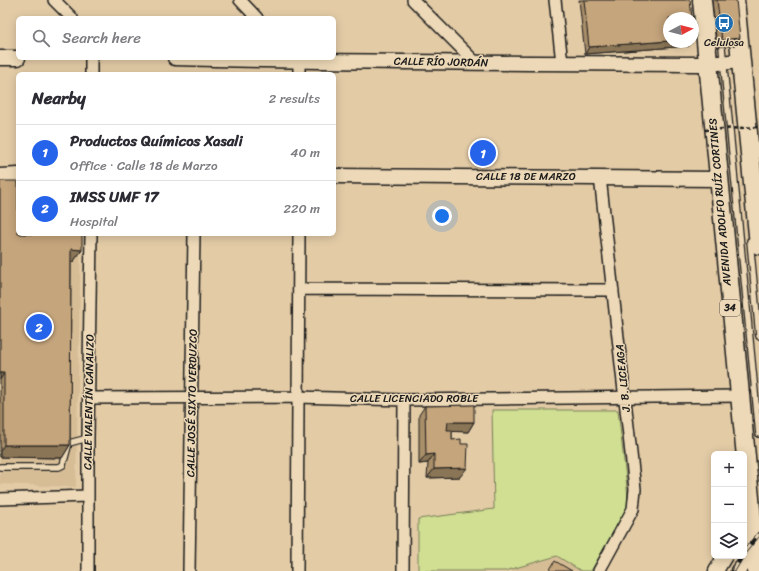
<!DOCTYPE html>
<html lang="en">
<head>
<meta charset="utf-8">
<style>
	:root { --surface:#fff; --page:#f7f7f7; --text:#2b2b33; --muted:#7c7c81; --line:#e1e1e2; --accent:#2563eb }
	body { margin:0; font-family:Sriracha,sans-serif; background:var(--page); color:var(--text) }
	.controls { position:absolute; right:12px; bottom:12px; display:grid; overflow:hidden; border-radius:6px; box-shadow:0 2px 10px #0003 }
	.controls button { width:36px; height:36px; display:grid; place-items:center; padding:0; border:0; border-bottom:1px solid var(--line); background:var(--surface); color:var(--text); font:20px sans-serif }
	.compass { position:absolute; left:663px; top:12px; width:36px; height:36px; border-radius:50%; background:var(--surface); box-shadow:0 2px 10px #0003; rotate:83deg }
	.you { position:absolute; left:442px; top:216px; width:14px; height:14px; margin:-10px; border:3px solid #fff; border-radius:50%; background:#1a73e8; box-shadow:0 0 0 6px #1a73e833 }
	.badge { display:grid; place-items:center; width:26px; height:26px; border-radius:50%; background:var(--accent); color:#fff; font-size:13px; font-weight:700 }
	.pin { position:absolute; translate:-50% -50%; border:2px solid #fff; box-shadow:0 1px 4px #0006 }
	.list { margin:0; padding:0; list-style:none }
	h2 { display:flex; justify-content:space-between; align-items:center; height:52px; margin:0; padding:0 16px; font-size:17px }
	h2 small { font-size:13px; font-weight:400; color:var(--muted) }
	.list li { display:grid; grid-template-columns:26px 1fr auto; gap:12px; align-items:center; box-sizing:border-box; height:56px; padding:0 16px; border-top:1px solid var(--line) }
	.list b { display:block; font-size:15px; white-space:nowrap }
	.list p { margin:0; font-size:13px; white-space:nowrap; color:var(--muted) }
	.list em { font-size:13px; font-style:normal; color:var(--muted) }
	.icon { flex:none; width:22px; height:22px; fill:none; stroke:currentColor; stroke-width:2; stroke-linecap:round; stroke-linejoin:round }
	.map { position:relative; flex:none; width:759px; height:571px; overflow:hidden }
	.search { position:absolute; background:var(--surface); box-shadow:0 2px 10px #0003; left:16px; top:16px; width:320px; height:44px; display:flex; align-items:center; gap:10px; box-sizing:border-box; padding:0 14px; border-radius:6px; color:var(--muted); font-size:15px }
	.panel { position:absolute; background:var(--surface); box-shadow:0 2px 10px #0003; left:16px; top:72px; width:320px; height:164px; border-radius:6px }
	.map>svg:first-child { display:block }
</style>
</head>
<body>
<div class="map">
<svg width="759" height="571" viewBox="0 0 759 571">
	<rect width="100%" height="100%" fill="#e3cba6"/>
	<filter id="ink" filterUnits="userSpaceOnUse"><feTurbulence type="fractalNoise" baseFrequency=".025" numOctaves="2"/><feDisplacementMap in="SourceGraphic" scale="8" xChannelSelector="R" yChannelSelector="G"/><feConvolveMatrix kernelMatrix="1 2 1 2 8 2 1 2 1" color-interpolation-filters="sRGB"/></filter>
	<g filter="url(#ink)">
		<path fill="#d6bd96" d="M0,188L18,234H81L76,487L0,484Z
			M557,556L581,571H505Z"/>
		<path fill="#d0df92" stroke="#767e57" d="M492,410H618L629,505L591,571H581L557,556L505,571H418V519L494,509Z"/>
		<g fill="none" stroke-linecap="round" stroke-linejoin="round">
			<defs>
				<path id="service" d="M722,47L759,434
					M750,241L759,336
					M0,467H59L63,465L69,443L88,438"/>
				<path id="minor" d="M54,0L72,18
					M240,0L257,18
					M413,0L476,63
					M555,0L562,63
					M91,58V74
					M295,58L299,62V74
					M300,289L613,290
					M89,398L297,397L404,400L739,396
					M0,499L88,496
					M88,571V438L91,234
					M189,571L194,234
					M297,571L299,234
					M403,571L404,400
					M599,571L633,509L635,489L600,177"/>
				<path id="tertiary" d="M0,58H18
					M175,58C352,63 529,63 707,64L741,61
					M0,176L18,175
					M334,176L718,179
					M716,571L725,556
					M738,571L755,551"/>
				<path id="primary" d="M702,0L757,571
					M735,0L759,245"/>
			</defs>
			<use href="#service" stroke="#1c1c1c" stroke-width="8"/>
			<use href="#minor" stroke="#1c1c1c" stroke-width="14"/>
			<use href="#tertiary" stroke="#1c1c1c" stroke-width="17"/>
			<use href="#primary" stroke="#1c1c1c" stroke-width="21"/>
			<use href="#service" stroke="#edd9b7" stroke-width="5.5"/>
			<use href="#minor" stroke="#edd9b7" stroke-width="11"/>
			<use href="#tertiary" stroke="#edd9b7" stroke-width="14"/>
			<use href="#primary" stroke="#edd9b7" stroke-width="18"/>
			<defs>
				<path id="rail" d="M744,552L759,534
					M733,571L742,556"/>
			</defs>
			<use href="#rail" stroke="#1c1c1c" stroke-width="4.5"/>
			<use href="#rail" stroke="#edd9b7" stroke-width="3" stroke-dasharray="9" stroke-linecap="butt"/>
			<path stroke="#1c1c1c" stroke-width="2.5" stroke-dasharray="4 3" stroke-linecap="butt" d="M705,130L759,127"/>
		</g>
		<path fill="#a98e6a" stroke="#1c1c1c" d="M579,0H690L669,42H692L689,46L585,54Z
			M712,0H736L735,45L717,47Z
			M0,181L82,250L73,262H71L70,445L62,458L0,457Z
			M425,406L474,422L468,432L452,431V440L460,477L427,478L428,463L419,464V415Z"/>
		<path fill="#8a7456" stroke="#1c1c1c" d="M740,38L735,45L717,47L722,40Z
			M669,41V42H692L689,46L585,54L589,47Z
			M71,249L82,250L73,262H62Z
			M0,373H4L0,380Z
			M448,422H474L468,432L441,431Z
			M4,445H70L62,458L0,457V451Z
			M434,454L428,463L419,464L426,455Z
			M467,468L460,477L427,478L434,469Z"/>
		<path fill="#c5a57b" stroke="#1c1c1c" d="M584,0H690L692,18H669V41L589,47Z
			M717,0H736L740,38L722,40Z
			M0,181H18V234H82V250L71,249L70,445H4V373H0Z
			M474,405V422H448L447,430H452V440L461,439V444H468L467,468L434,469V454L426,455L425,406Z
			M555,561L572,571H549Z"/>
	</g>
	<defs>
		<symbol id="bus-disc" viewBox="-11 -11 22 22"><circle r="9.5" fill="#1f6fb2" stroke="#edd9b7"/><path d="M-5-6H5V4H4V6H2V4H-2V6H-4V4H-5ZM-3.5-4V0h7V-4ZM-3.5 1.2v1.5H-2V1.2ZM2 1.2v1.5H3.5V1.2Z" fill="#fff"/></symbol>
	</defs>
	<g fill-rule="evenodd">
		<use href="#bus-disc" x="713" y="12" width="22" height="22"/>
	</g>
	<g text-anchor="middle" dominant-baseline="central" stroke-width="3" stroke-linejoin="round" paint-order="stroke">
		<rect fill="#edd9b7" stroke="#5b554a" stroke-width="1" x="720" y="300" width="20" height="16" rx="3"/>
		<g font-size="10" font-weight="bold" fill="#1c1c1c">
			<text x="730" y="308">34</text>
		</g>
		<g font-size="11" fill="#1c1c1c" stroke="#edd9b7">
			<text x="724" y="42">Celulosa</text>
		</g>
		<g font-size="11" fill="#1c1c1c" stroke="#edd9b7">
			<text transform="translate(441 62) rotate(1)">CALLE RÍO JORDÁN</text>
			<text x="526" y="176">CALLE 18 DE MARZO</text>
			<text transform="translate(720 202) rotate(-95)">AVENIDA ADOLFO RUÍZ CORTINES</text>
			<text transform="translate(623 378) rotate(-96)">J. B. LICEAGA</text>
			<text x="414" y="398">CALLE LICENCIADO ROBLE</text>
			<text transform="translate(89 402) rotate(-89)">CALLE VALENTÍN CANALIZO</text>
			<text transform="translate(192 403) rotate(-89)">CALLE JOSÉ SIXTO VERDUZCO</text>
		</g>
	</g>
</svg>
<div class="controls">
<button>+</button>
<button>−</button>
<button><svg class="icon" aria-label="layers" viewBox="0 0 24 24"><path d="M12 4l9 5-9 5-9-5zM3 14l9 5 9-5"/></svg></button>
</div>
<svg class="compass" viewBox="-18 -18 36 36"><path d="M0-13l5 13h-10z" fill="#e53935"/><path d="M0 13l5-13h-10z" fill="#7c7c81"/></svg>
<div class="you"></div>
<div class="pin badge" style="left:483px;top:153px">1</div>
<div class="pin badge" style="left:39px;top:327px">2</div>
<div class="search"><svg class="icon" aria-label="search" viewBox="0 0 24 24"><circle cx="10" cy="10" r="6"/><path d="M15 15l6 6"/></svg>Search here</div>
<section class="panel">
<h2>Nearby<small>2 results</small></h2>
<ul class="list">
<li><span class="badge">1</span><div><b>Productos Químicos Xasali</b><p>Office · Calle 18 de Marzo</p></div><em>40 m</em></li>
<li><span class="badge">2</span><div><b>IMSS UMF 17</b><p>Hospital</p></div><em>220 m</em></li>
</ul>
</section>
</div>
</body>
</html>
